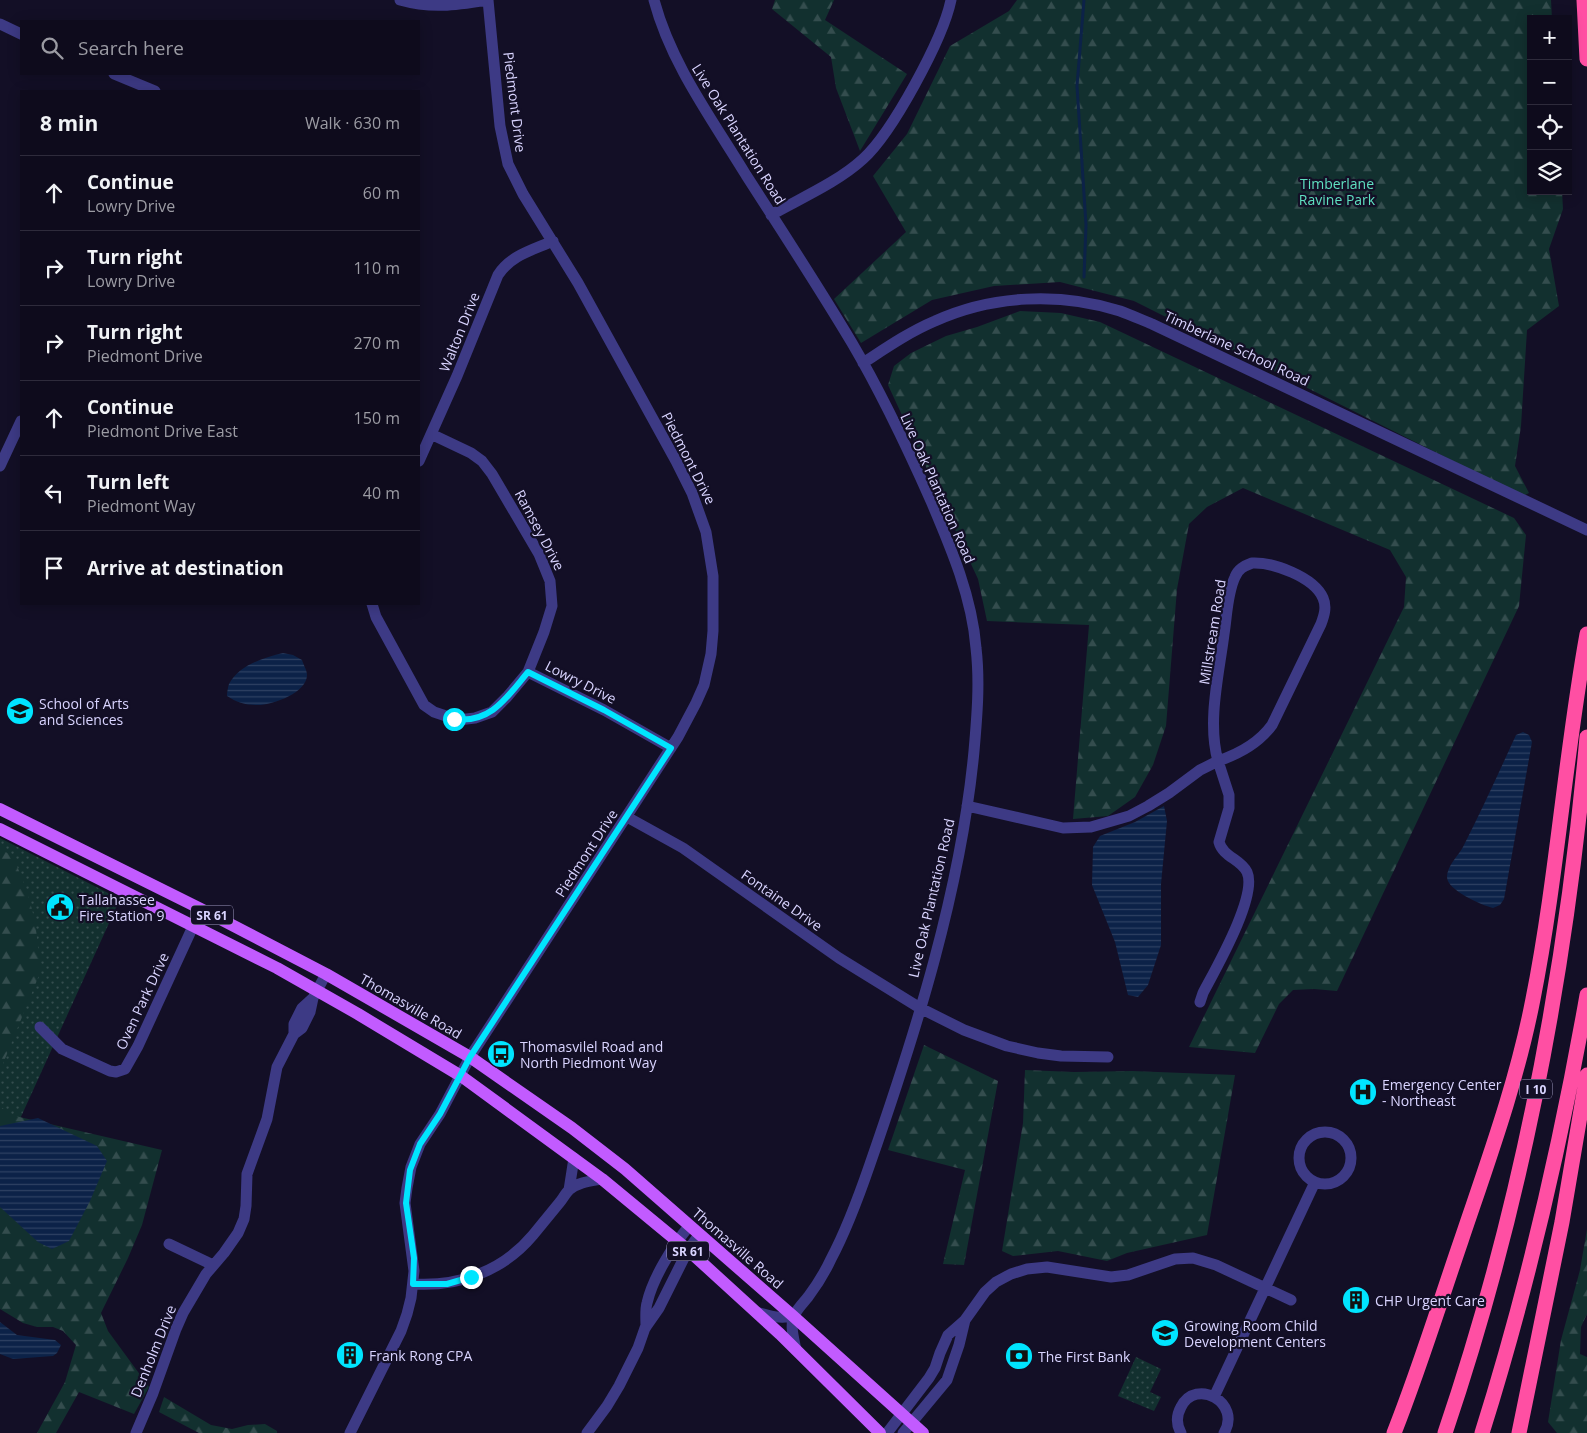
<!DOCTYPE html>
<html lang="en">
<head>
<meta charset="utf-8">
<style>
	:root { --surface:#0e0b1c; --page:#171425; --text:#f1f3f6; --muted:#9b9ba3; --line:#2e2b3b }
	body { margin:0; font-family:"Open Sans",sans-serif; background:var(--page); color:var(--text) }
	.controls { position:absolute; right:15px; top:15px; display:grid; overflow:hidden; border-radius:0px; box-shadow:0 2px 12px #0003 }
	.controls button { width:45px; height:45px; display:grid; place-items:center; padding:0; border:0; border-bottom:1px solid var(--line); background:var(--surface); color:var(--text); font:25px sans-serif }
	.stop { position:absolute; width:15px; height:15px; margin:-11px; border:4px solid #00e5ff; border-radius:50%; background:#fff }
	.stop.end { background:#00e5ff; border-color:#fff; box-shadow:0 1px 5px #0008 }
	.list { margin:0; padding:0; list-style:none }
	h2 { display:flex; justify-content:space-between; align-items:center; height:65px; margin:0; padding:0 20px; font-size:21px }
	h2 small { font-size:16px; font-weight:400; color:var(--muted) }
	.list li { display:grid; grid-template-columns:32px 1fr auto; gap:15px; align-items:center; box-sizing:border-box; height:75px; padding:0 20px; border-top:1px solid var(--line) }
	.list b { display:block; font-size:19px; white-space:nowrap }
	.list p { margin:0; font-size:16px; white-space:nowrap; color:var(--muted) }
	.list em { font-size:16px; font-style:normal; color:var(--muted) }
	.icon { flex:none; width:28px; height:28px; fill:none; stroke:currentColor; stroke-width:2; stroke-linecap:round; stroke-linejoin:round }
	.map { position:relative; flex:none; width:1587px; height:1433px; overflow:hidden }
	.search { position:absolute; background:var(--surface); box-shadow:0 2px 12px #0003; left:20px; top:20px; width:400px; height:55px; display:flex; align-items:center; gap:12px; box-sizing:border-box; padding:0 18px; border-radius:0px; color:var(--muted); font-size:19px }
	.panel { position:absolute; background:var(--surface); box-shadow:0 2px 12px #0003; left:20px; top:90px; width:400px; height:515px; border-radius:0px }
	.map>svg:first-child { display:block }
</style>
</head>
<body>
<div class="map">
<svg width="1587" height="1433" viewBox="0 0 1587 1433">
	<defs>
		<pattern id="green-dots" width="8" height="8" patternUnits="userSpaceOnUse" patternTransform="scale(1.25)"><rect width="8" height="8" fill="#12302f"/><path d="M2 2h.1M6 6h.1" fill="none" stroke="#344d4e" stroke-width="1.8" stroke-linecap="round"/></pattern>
		<pattern id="forest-firs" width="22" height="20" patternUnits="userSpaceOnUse" patternTransform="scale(1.25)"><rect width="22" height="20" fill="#12302f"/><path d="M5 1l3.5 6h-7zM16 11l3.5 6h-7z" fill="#344d4e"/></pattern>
		<pattern id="water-rules" width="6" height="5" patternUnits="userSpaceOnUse" patternTransform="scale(1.25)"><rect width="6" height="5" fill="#0c2248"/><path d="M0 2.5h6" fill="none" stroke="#2f4163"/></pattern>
	</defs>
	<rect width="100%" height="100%" fill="#130f26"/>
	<path fill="url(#green-dots)" d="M0,838L120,899L15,1130L0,1122Z
		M1136,1357L1161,1369L1150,1392L1161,1397L1154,1411L1118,1396Z"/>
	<path fill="url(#forest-firs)" d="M775,0H834L825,20L907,74L860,151L836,88L831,57L772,9Z
		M1017,0H1551L1552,19H1531V191H1562L1563,209L1549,249L1559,306L1527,330L1521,426L1515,466L1529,493L1523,496L1134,301L1060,282L994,286L932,300L861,343L834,299L906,232L873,176L907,134L950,46L1009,11Z
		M1020,311L1061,313L1100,322L1514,518L1526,535L1519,606L1337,991L1314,989L1293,990L1279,1004L1255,1053L1189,1047L1404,607L1406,577L1390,550L1243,488L1207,507L1189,524L1177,589L1166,726L1153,765L1135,797L1108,816L1073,819L1089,625L987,621L978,579L888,385L894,366L911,353L946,336L977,327Z
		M0,849L13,856L27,891L35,921L38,947L42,968L0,1071Z
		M924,1045L998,1081L964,1265L943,1264L965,1170L888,1150Z
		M1025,1070L1074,1072L1132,1071L1235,1075L1207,1235L1127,1253L1107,1261L1058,1251L1013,1256L1002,1251L1023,1123Z
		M0,1106L11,1115L162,1150L142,1225L128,1258L101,1313L108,1331L149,1387L134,1414L79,1392L56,1433H37L65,1382L76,1345L63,1331L53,1327H37L23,1323L0,1309Z
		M1587,1229V1314L1581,1327L1580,1354L1587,1357V1433H1557L1548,1422L1561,1340L1580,1270Z
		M164,1397L211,1425L232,1429L248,1425L265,1424L277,1431V1433H199L159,1412Z"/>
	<path fill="url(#water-rules)" d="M283,653L293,655L302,660C303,664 307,670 307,675C307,693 271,706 256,705C245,705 236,702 227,696C227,692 228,687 229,684C239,665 263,658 283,653Z
		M1523,732L1529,735L1532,742L1504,899L1500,905L1493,908C1481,905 1447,890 1447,877C1447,866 1458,856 1463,847C1482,810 1499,772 1516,735Z
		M1164,806L1167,821L1161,884V945L1148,985L1138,997L1128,995L1115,942L1092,885L1093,847L1100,836L1135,822Z
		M38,1118L97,1146L107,1161L90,1201L69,1241L52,1249L38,1242L0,1207V1126Z
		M0,1322L17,1335L55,1340L61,1345L57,1353L53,1356L13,1359L0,1354Z"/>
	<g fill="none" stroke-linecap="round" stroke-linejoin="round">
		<path stroke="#0c2248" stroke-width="3" d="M1084,0L1077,86L1086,225L1084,277"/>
		<path stroke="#3d3a85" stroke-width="11" d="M400,0C432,9 456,5 488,0
			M654,0C671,64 712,119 746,175C782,231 818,286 852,343C882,394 907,447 931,501C951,548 972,597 976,648C980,682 977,717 974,751C961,889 916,1032 870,1164C859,1196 847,1229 831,1259C825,1272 817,1285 808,1297C804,1302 798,1308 795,1314C789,1324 794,1339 796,1350
			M0,24L21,34
			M114,74L155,91
			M771,215C801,198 838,182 863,159C892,133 943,39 951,0
			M863,363C886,348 909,332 935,321C992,295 1060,292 1120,311C1131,315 1142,320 1152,324L1587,530
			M419,461L457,376L498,275C511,255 533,250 553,241
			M0,466L21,421
			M1252,563C1273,562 1314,577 1323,598C1327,607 1324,616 1321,624L1272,725C1259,743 1239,754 1218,761C1207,722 1219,674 1224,634C1227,616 1227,594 1235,577C1238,569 1244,566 1252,563Z
			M372,604L376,617L424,705L434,712L458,720L475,718L492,712L507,697L528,672L544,632L552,606L550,581L539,554L492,474L482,461L471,453L431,434
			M528,672L604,710L671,748
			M967,806L1063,828L1091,827L1129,816L1148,806L1169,793L1200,770L1218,761L1229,795V808L1219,842C1223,857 1241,859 1247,872C1258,896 1215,970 1203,993L1200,1002
			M627,817L683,848L839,958L920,1008L964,1030L1007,1046L1038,1053L1061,1056L1108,1057
			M40,1027L62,1049L110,1071L116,1072L125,1069L138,1046L201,909
			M294,1034L302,1028L310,1012L313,998L326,974
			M1299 1158a26 26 0 1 1 52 0a26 26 0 1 1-52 0Z
			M569,1190L574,1158
			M169,1244L213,1265
			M413,1284C459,1287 503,1271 533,1235C542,1224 551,1213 560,1202C563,1198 566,1193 569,1190C578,1182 591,1181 602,1179
			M756,1312C769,1316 780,1319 793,1316
			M646,1327C646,1319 645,1310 647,1303C653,1277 673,1246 689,1226
			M1214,1397L1315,1182
			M136,1433L153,1393L176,1329L183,1313L206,1274L224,1253L238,1233L244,1219L246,1206L247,1174L267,1119L277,1067L294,1034V1024L302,1008L313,998
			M350,1433L401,1331L407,1314L411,1298L414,1271L405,1203L407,1188L411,1167L420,1144L440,1114L470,1057L678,737L696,703L704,685L711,654L713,631V576L706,532L692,493L676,461L578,283L523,194L508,164L500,126L488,0
			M587,1433L607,1406L619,1386L638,1348L645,1328L659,1308L688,1250L699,1235
			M887,1433L929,1378L935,1368L940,1353L948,1335L965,1320L985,1292L996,1282L1011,1274L1027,1269L1047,1267L1111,1277L1128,1275L1175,1259L1193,1258L1216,1265L1291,1300
			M903,1433L947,1380L959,1345L965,1320
			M1181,1433C1176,1424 1176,1416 1181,1407C1196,1377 1242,1403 1224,1433"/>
		<path stroke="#c25bff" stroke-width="12" d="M0,809L201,909L326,974L470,1057L572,1128L625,1169L793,1316L923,1433
			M0,829L277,968L358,1014L461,1076L602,1179L688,1250L780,1334L880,1433"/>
		<path stroke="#ff4fa3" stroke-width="15" d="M1584,0L1587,59
			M1394,1433C1419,1370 1439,1305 1461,1241C1488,1161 1517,1082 1533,999C1557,878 1565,755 1587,634
			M1445,1433C1521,1209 1566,972 1587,737
			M1482,1433C1527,1290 1561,1143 1587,995
			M1519,1433L1562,1222L1587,1075"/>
	</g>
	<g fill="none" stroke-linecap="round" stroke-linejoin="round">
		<path stroke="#00e5ff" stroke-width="6" d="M454,719C491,724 507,697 528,672L604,710L671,748L470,1057L440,1114L420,1144L410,1170L406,1203L414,1258L413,1284H447L471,1277"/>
	</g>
	<defs>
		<symbol id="school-disc" viewBox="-11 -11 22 22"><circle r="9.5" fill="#00e5ff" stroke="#130f26"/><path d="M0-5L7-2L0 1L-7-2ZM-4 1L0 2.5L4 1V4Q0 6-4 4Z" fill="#111"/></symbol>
		<symbol id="civic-disc" viewBox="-11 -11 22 22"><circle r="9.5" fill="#00e5ff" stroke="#130f26"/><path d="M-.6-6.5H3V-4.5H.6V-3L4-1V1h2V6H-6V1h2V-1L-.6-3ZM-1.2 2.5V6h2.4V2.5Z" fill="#111"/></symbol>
		<symbol id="bus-disc" viewBox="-11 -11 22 22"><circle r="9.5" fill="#00e5ff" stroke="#130f26"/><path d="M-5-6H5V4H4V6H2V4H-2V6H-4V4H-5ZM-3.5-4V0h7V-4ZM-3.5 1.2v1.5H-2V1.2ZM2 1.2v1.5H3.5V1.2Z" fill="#111"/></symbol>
		<symbol id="hospital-disc" viewBox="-11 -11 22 22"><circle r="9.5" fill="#00e5ff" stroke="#130f26"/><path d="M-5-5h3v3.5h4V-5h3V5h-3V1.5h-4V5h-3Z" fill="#111"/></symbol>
		<symbol id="building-disc" viewBox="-11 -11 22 22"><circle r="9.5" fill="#00e5ff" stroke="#130f26"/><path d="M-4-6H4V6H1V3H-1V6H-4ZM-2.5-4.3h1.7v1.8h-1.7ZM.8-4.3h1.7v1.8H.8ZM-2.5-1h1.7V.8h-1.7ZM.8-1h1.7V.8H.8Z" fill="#111"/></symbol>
		<symbol id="bank-disc" viewBox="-11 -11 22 22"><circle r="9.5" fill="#00e5ff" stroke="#130f26"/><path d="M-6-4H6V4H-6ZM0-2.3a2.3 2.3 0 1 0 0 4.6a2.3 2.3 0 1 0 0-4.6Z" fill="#111"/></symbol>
	</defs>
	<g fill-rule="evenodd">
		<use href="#school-disc" x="4" y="695" width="32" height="32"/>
		<use href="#civic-disc" x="44" y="891" width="32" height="32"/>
		<use href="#bus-disc" x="485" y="1038" width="32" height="32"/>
		<use href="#hospital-disc" x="1347" y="1076" width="32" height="32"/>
		<use href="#building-disc" x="1340" y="1284" width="32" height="32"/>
		<use href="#school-disc" x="1149" y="1317" width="32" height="32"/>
		<use href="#building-disc" x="334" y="1339" width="32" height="32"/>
		<use href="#bank-disc" x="1003" y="1340" width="32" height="32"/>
	</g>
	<g text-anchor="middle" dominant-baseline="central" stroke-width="4.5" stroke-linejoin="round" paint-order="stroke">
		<g fill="#130f26" stroke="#9e99be" stroke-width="1">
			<rect x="191" y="905.5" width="42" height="19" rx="4"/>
			<rect x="1520" y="1079.5" width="32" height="19" rx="4"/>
			<rect x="667" y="1241.5" width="42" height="19" rx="4"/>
		</g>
		<g font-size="12" font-weight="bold" fill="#d9d4ff">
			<text x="212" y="915">SR 61</text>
			<text x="1536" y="1089">I 10</text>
			<text x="688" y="1251">SR 61</text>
		</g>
		<g font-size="14" fill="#d9d4ff" stroke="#130f26">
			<text transform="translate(515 102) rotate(83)">Piedmont Drive</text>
			<text transform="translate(739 134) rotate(58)">Live Oak Plantation Road</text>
			<text transform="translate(459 332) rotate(-68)">Walton Drive</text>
			<text transform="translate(1237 348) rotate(25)">Timberlane School Road</text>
			<text transform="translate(689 458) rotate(63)">Piedmont Drive</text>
			<text transform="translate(938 488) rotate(66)">Live Oak Plantation Road</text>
			<text transform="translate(540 530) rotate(62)">Ramsey Drive</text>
			<text transform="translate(1212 632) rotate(-81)">Millstream Road</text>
			<text transform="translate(581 682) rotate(27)">Lowry Drive</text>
			<text transform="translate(586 853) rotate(-57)">Piedmont Drive</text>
			<text transform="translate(931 898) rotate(-77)">Live Oak Plantation Road</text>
			<text transform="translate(782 900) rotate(35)">Fontaine Drive</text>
			<text transform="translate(142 1001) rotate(-65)">Oven Park Drive</text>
			<text transform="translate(411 1006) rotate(30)">Thomasville Road</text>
			<text transform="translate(738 1248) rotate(41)">Thomasville Road</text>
			<text transform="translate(153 1351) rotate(-68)">Denholm Drive</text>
		</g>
		<g font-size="14" fill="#5fe0c0" stroke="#130f26">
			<text x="1337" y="183">Timberlane<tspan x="1337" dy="16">Ravine Park</tspan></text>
		</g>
		<g font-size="14" fill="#d9d4ff" stroke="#130f26" text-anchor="start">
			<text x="39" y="703">School of Arts<tspan x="39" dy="16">and Sciences</tspan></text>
			<text x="79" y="899">Tallahassee<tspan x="79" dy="16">Fire Station 9</tspan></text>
			<text x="520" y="1046">Thomasvilel Road and<tspan x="520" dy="16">North Piedmont Way</tspan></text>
			<text x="1382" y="1084">Emergency Center<tspan x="1382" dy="16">- Northeast</tspan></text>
			<text x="1375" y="1300">CHP Urgent Care</text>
			<text x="1184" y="1325">Growing Room Child<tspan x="1184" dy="16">Development Centers</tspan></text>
			<text x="369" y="1355">Frank Rong CPA</text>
			<text x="1038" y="1356">The First Bank</text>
		</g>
	</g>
</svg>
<div class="controls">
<button>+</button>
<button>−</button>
<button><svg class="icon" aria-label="locate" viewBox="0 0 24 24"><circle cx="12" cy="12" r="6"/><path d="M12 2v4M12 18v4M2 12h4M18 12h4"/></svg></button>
<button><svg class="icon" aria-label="layers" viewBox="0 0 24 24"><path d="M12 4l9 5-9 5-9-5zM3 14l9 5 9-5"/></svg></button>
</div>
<div class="stop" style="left:454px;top:719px"></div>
<div class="stop end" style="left:471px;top:1277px"></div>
<div class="search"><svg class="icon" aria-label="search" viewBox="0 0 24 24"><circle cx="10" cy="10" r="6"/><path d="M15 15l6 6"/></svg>Search here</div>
<section class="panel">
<h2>8 min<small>Walk · 630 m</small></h2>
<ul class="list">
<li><svg class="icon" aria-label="ahead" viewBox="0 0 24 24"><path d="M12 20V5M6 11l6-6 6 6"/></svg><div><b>Continue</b><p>Lowry Drive</p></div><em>60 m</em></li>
<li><svg class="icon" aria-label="right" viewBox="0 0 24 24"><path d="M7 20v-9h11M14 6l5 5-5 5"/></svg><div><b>Turn right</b><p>Lowry Drive</p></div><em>110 m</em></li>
<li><svg class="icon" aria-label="right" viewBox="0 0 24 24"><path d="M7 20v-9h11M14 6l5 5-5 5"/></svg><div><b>Turn right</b><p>Piedmont Drive</p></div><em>270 m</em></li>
<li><svg class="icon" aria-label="ahead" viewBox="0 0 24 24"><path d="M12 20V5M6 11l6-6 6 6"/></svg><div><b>Continue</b><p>Piedmont Drive East</p></div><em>150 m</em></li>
<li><svg class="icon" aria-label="left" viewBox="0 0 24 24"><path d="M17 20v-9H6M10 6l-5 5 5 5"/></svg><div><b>Turn left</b><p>Piedmont Way</p></div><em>40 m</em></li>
<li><svg class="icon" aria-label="arrive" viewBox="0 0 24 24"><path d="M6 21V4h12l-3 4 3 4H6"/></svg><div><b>Arrive at destination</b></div></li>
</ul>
</section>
</div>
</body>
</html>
